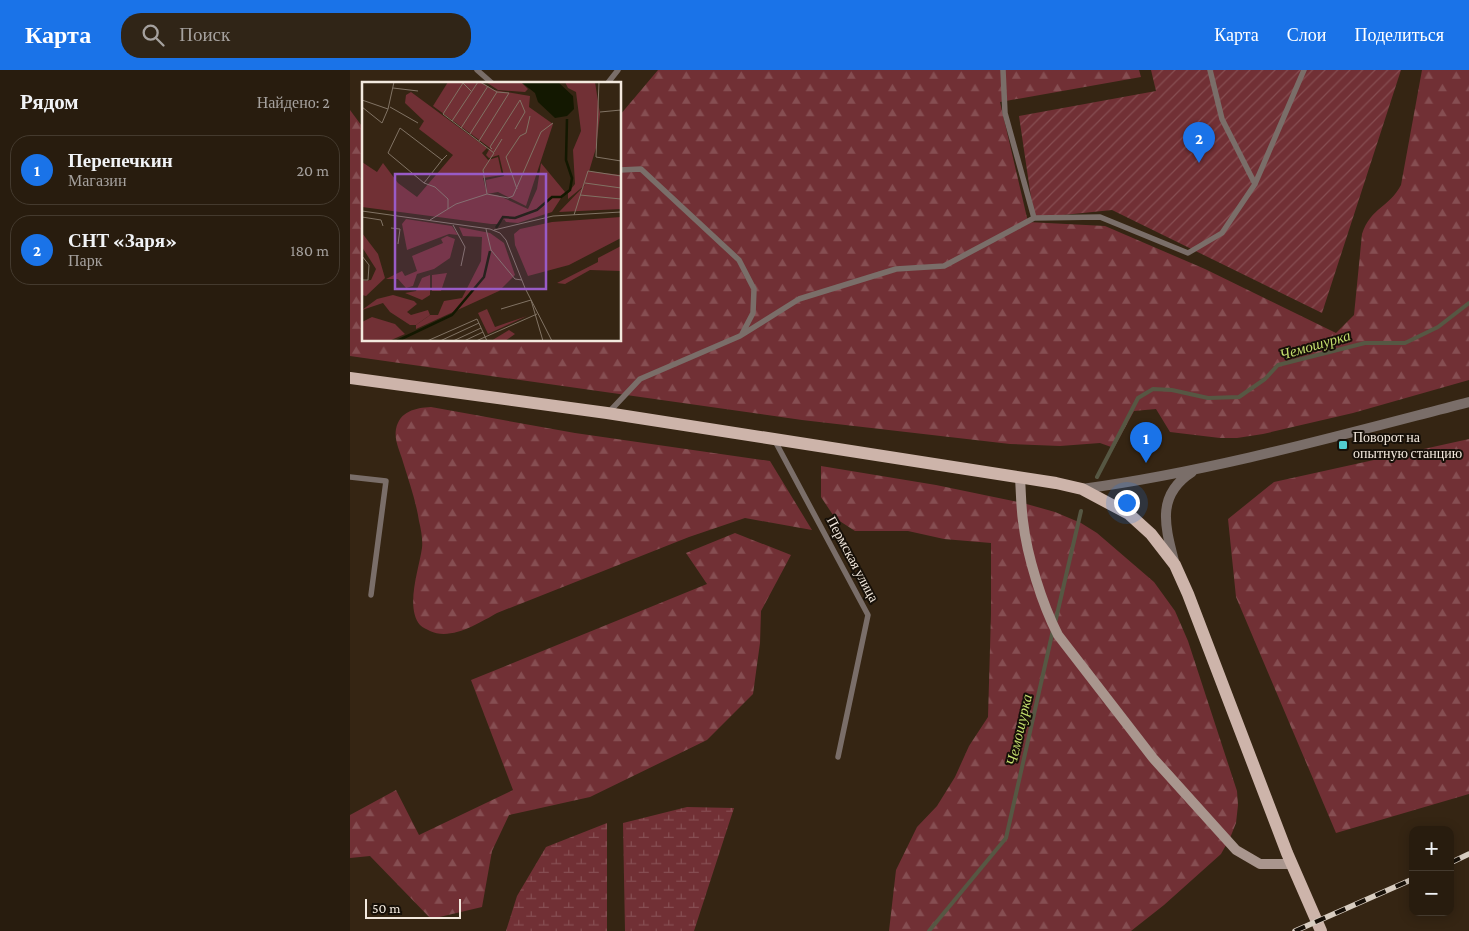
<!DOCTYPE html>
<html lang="ru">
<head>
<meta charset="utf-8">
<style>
	:root { --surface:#281c0e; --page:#302517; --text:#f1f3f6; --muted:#a5a19e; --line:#443a2e; --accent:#1a73e8 }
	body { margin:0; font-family:"Crimson Pro",serif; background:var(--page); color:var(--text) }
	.controls { position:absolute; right:15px; bottom:15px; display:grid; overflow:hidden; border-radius:10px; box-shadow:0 2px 12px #0003 }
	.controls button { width:45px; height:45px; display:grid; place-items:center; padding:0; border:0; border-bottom:1px solid var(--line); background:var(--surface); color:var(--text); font:25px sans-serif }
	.scale { position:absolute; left:15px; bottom:12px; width:96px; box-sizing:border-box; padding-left:5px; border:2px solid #f3e9de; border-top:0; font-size:14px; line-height:18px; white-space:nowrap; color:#f3e9de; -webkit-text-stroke:4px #171008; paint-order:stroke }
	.you { position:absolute; left:776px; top:432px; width:18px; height:18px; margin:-12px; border:4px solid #fff; border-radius:50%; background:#1a73e8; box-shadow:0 0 0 8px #1a73e833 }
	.badge { display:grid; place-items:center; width:32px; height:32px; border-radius:50%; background:var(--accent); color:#fff; font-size:16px; font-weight:700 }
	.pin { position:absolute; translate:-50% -41px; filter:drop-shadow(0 1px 2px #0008) }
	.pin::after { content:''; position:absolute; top:26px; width:18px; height:15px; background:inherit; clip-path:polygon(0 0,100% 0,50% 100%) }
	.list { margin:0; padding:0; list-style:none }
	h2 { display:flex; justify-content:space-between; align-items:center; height:65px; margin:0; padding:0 20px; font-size:21px }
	h2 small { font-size:16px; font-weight:400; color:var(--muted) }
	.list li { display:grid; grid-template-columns:32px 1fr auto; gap:15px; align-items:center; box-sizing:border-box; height:70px; margin:0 10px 10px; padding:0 10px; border:1px solid var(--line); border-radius:20px }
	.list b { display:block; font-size:19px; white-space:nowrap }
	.list p { margin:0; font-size:16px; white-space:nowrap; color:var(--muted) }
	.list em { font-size:16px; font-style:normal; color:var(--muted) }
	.icon { flex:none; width:28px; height:28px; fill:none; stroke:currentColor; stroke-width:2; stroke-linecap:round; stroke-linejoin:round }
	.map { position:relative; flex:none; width:1119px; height:861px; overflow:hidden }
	header { display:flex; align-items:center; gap:30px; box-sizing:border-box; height:70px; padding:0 25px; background:var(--accent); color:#fff }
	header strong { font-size:24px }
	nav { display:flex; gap:28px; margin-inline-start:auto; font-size:18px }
	.search { width:350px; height:45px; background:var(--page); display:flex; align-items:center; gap:12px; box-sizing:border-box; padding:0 18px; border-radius:20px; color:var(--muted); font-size:19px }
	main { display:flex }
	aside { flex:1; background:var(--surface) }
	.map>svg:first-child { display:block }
</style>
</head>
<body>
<header>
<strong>Карта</strong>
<div class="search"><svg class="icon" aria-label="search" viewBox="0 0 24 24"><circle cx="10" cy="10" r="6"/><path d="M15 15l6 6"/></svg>Поиск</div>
<nav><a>Карта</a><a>Слои</a><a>Поделиться</a></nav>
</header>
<main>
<aside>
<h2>Рядом<small>Найдено: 2</small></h2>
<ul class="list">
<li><span class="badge">1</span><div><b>Перепечкин</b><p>Магазин</p></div><em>20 m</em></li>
<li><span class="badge">2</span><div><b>СНТ «Заря»</b><p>Парк</p></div><em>180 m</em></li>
</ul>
</aside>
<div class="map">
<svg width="1119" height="861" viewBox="0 0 1119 861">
	<defs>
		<pattern id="forest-firs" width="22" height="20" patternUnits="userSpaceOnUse" patternTransform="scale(1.25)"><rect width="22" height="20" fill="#713035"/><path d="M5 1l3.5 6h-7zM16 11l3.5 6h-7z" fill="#864e52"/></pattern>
		<pattern id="wetland-marsh" width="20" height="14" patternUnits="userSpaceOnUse" patternTransform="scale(1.25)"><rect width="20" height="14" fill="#713035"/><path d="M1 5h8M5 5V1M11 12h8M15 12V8" fill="none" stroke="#864e52"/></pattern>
		<pattern id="garden-furrows" width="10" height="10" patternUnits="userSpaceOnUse" patternTransform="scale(1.25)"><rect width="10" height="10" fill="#713035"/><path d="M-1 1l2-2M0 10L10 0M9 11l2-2" fill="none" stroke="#864e52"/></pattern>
	</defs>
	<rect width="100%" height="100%" fill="#352513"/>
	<path fill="url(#forest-firs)" d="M308,0H789L791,7L650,32L678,152L755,156L855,199L986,263L1004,245L1012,164C1021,137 1039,138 1051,115L1072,0H1119V310L1003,343L913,364L887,368H870L820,362L806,339L784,341L764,378L750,373L710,376L660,374L452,350L0,286V40L14,59V270H270V45Z
		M81,337L225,363L420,391L462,460L395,448L339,467L147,543C129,553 101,571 80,561C77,559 73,558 70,555C55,537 69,499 72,478C73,470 71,459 69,451C66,431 59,412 53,392C50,381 44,371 46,359C50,341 65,338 81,337Z
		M1119,369V724L986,763L886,527L878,449L924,412Z
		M471,396L586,415L673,433L705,442L731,453L747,463L804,512L825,541L838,571L887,721L888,735L886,753L880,768L871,784L814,835L781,861H539L546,800L567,757L587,736L605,707L619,676L638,647L641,544V473L594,469L558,461H505L485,448L471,427Z
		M385,463L441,485L411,541L410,573L403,624L357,670L240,727L159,745L142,781L132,837L81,849L20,786L0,788V745L46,720L69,765L163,720L121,610L357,514L336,483Z"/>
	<path fill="url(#wetland-marsh)" d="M337,737L384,738L344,861H275L273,753Z
		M257,753V861H156L167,826L196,777Z"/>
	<path fill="url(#garden-furrows)" d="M801,0H1051L972,243L762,140L684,148L669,46L806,21Z"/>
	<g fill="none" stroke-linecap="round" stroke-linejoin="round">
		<path stroke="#565743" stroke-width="4" d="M747,407L788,328L803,319L822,320L858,328L889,327L915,309L928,295L1015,273H1055L1088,257L1119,233
			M705,553L731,441
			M579,861L656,768L703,560"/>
		<path stroke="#7a6e69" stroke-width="5.5" d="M127,0L143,14
			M653,0L655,43L684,148
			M860,0L872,49L905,114
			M257,14L268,0
			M270,100L291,99L389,190L404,219L403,243L392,264
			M259,342L290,309L390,266L449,229L546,199L594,196L684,148L750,147L838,183L872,163L905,114L954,0
			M425,371L518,545L488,687
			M0,407L36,411L21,525"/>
		<path stroke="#7a6e69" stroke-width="10" d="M732,419C863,401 991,365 1119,332
			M824,491C815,456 806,425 842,402"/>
		<path stroke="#a9968e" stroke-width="10" d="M670,408C671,422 671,437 673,451C677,486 692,534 708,565L803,688L886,780L910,794H942"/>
		<path stroke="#cdb4aa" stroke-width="12" d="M0,308L257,343L706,413L732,419L779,444L801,464L825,495L838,524L937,783L971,861"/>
		<defs>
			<path id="rail" d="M1100,793L1119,784
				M945,861L1063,809"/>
		</defs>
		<use href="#rail" stroke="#d7ccc0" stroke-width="5.5"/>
		<use href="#rail" stroke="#171008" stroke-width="4" stroke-dasharray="11" stroke-linecap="butt"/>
	</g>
	<rect fill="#52cdd0" stroke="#171008" stroke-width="2" x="988" y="370" width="10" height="10" rx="2.5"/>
	<g text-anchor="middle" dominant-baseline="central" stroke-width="4" stroke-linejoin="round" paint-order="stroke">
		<g font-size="14" fill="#f3e9de" stroke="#171008" text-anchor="start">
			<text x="1003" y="367">Поворот на<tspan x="1003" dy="16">опытную станцию</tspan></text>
		</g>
		<g font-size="14" fill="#f3e9de" stroke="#171008">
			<text transform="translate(503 489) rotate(62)">Пермская улица</text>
		</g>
		<g font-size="15" font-style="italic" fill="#c4df6e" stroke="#171008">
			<text transform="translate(965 275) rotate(-16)">Чемошурка</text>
			<text transform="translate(669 660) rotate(-77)">Чемошурка</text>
		</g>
	</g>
	<g transform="translate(12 12)">
		<rect width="259" height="259" fill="#352513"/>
		<path d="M125,227L133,245L165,234L126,252L116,231ZM147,248L153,252L143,259H129Z" fill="#713035"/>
		<path d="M124,0H159L166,7L163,10L136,8ZM203,0H233L238,32L234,66L223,103L206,117V111L213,102L211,68L219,49L214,10L206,6ZM49,10L125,66L120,71L126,78L136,75L140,93L121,96L125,112L135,113L166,127L175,107L179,81L203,110L190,130L156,141L144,140L142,137L136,142H129L0,125V80L15,90L21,81L36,101L55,115L91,73L57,47L62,39L43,21L44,13ZM259,135V156L207,183L166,194L153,163L152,152L158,147L190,140ZM44,137L90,144L96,153L87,152L45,168L40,142ZM97,145L128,151L142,161L153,193L137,209L54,247V243L68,233H76L82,219L100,216L119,179L120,155L101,154ZM0,151L16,172L23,196L4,214L0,213V199L9,198L14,187L0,165ZM85,154L93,157L88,176L72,187L55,192L51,204L44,206L36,197H24L40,189L43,194L55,189L50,174L81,161L79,157ZM259,164V189L228,188L203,202L195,201L236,180V176ZM10,235L33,242L43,252L27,259H0V240Z" fill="#713035"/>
		<path d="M85,191L79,209H70V193ZM68,193V213L60,218L43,211L54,209L60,196ZM31,213L52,219L55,222L45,230L49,233L66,228L68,233L54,243H48L28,230L21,221L0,228L15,217Z" fill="#713035"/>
		<path d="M86,0H119L132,8L168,14L167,25L191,42L164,124L136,110L125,112L124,98L142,94L137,73L127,76L124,73L128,66L71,24ZM225,89L259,93V127L197,130L223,103Z" fill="#713035"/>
		<path d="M159,0H196L211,14L212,27L205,34L193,36L176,20L173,11Z" fill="#131801"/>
		<path fill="none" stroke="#131801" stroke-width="2.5" d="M134,146L141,135L153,136L175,128L190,115H199L208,108L210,96L204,78L205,37M35,259L90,233L122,195L128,169"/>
		<path fill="none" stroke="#817364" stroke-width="1" d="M237,0L234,75L259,79M31,6L56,9M109,9L101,1L81,32L132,71L121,88L125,112M0,18L26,27L32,0M0,25L20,41L26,27M28,25L56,41M238,30L259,28M90,39L116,0M99,46L126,4M108,52L135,10M117,59L147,11L135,10L118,0M130,67L128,65L158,18L163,30L153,47M132,70L140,57M80,78L38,46L26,71L62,101L80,78L85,73M62,101L73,105L86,117V127M223,101L259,106M155,107L144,75L158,54L164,51L168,34M218,113L259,117M0,129L128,147L138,151L144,158L163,206L190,259M212,133L226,89L259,94M0,135L19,138L21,144M68,138L94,122L125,112L146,116L151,114L179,50L191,41M91,143L103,165L99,184M29,146L38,147L36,162M124,147L129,168L153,197L160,198M132,148L191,134L259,130M0,174L7,183L6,198H0M169,218L181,259M139,227L169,218M65,259L115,237L125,259M78,259L117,241M91,259L119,246M102,259L121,250M114,259L175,232"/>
		<path fill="#995bc7" fill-opacity="0.15" stroke="#995bc7" stroke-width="2.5" d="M33,92H184V207H33Z"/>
		<rect width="259" height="259" fill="none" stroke="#f3e9de" stroke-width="2.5"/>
	</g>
</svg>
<div class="controls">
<button>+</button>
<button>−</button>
</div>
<div class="scale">50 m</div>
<div class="you"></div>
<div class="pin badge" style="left:796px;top:393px">1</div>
<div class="pin badge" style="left:849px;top:93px">2</div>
</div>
</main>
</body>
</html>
